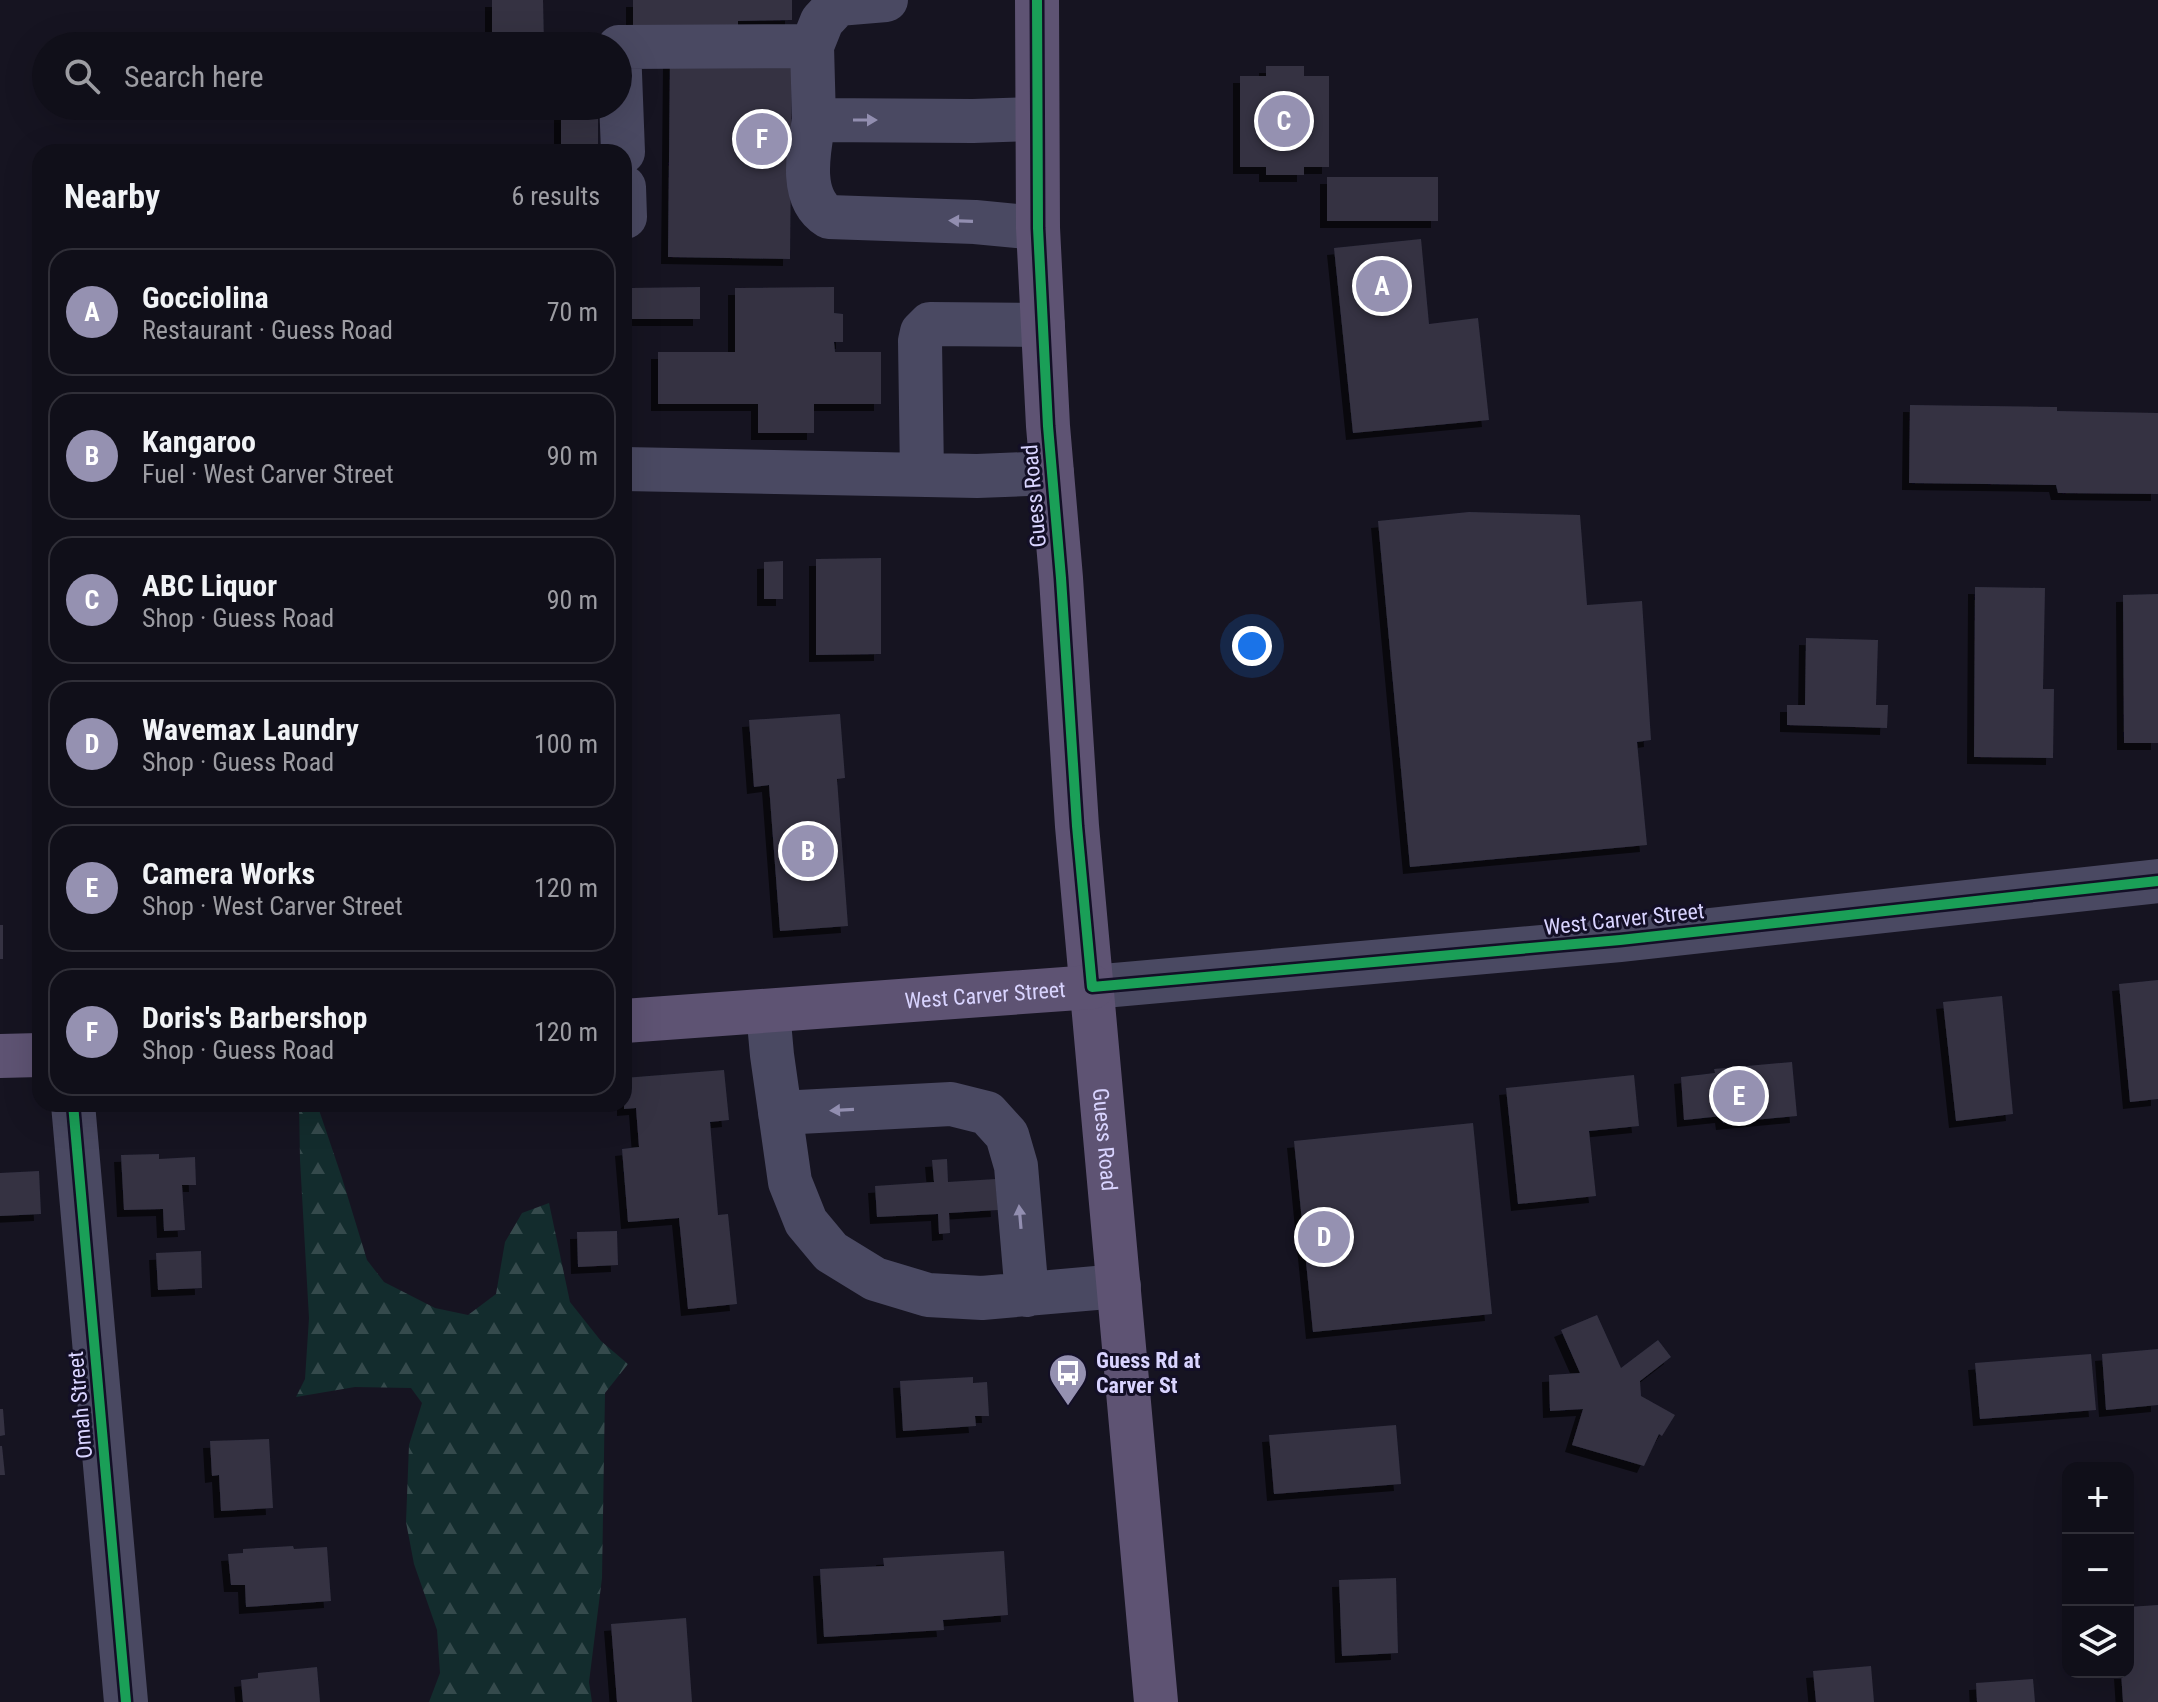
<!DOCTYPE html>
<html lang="en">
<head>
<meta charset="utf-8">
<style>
	:root { --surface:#100f19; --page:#1e1d26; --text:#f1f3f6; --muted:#9c9ca2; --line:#302f38; --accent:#9591b1 }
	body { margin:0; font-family:"Roboto Condensed",sans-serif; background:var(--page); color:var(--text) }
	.controls { position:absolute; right:24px; bottom:24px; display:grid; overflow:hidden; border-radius:16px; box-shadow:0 8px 32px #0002 }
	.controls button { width:72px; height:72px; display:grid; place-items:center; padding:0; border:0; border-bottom:2px solid var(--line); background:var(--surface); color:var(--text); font:40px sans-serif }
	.you { position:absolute; left:1252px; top:646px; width:28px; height:28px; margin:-20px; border:6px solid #fff; border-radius:50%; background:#1a73e8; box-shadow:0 0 0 12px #1a73e833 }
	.badge { display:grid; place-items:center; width:52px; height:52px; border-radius:50%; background:var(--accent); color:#fff; font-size:26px; font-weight:700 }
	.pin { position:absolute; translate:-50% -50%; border:4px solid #fff; box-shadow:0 2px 8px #0006 }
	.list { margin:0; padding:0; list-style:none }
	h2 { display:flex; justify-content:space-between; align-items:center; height:104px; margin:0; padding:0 32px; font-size:34px }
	h2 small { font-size:26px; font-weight:400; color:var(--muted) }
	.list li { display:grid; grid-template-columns:52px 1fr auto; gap:24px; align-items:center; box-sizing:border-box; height:128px; margin:0 16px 16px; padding:0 16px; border:2px solid var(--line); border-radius:24px }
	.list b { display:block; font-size:30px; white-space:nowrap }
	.list p { margin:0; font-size:26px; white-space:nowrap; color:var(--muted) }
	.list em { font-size:26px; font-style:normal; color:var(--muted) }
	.icon { flex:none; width:44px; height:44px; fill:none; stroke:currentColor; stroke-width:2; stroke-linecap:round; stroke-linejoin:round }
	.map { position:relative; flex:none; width:2158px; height:1702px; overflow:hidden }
	.search { position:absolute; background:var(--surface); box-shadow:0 8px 32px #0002; left:32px; top:32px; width:600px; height:88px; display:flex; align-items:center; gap:20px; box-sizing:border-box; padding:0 28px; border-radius:44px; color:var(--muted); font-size:30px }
	.panel { position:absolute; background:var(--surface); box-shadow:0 8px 32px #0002; left:32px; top:144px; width:600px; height:968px; border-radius:24px }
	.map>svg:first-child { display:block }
</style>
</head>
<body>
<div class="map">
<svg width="2158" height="1702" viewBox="0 0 2158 1702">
	<defs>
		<pattern id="forest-firs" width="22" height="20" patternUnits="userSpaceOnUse" patternTransform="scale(2)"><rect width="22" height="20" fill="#132c2d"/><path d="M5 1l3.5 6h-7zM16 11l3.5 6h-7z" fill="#354a4c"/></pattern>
		<filter id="shadow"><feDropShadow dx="-7" dy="7" stdDeviation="0" flood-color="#0009"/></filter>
	</defs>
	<rect width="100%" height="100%" fill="#161421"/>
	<path fill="url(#forest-firs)" d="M299,1104H317L342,1178L367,1260L384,1282L435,1308L468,1315L496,1294L505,1242L522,1213L549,1203L570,1302L601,1341L628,1364L605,1393L602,1578L589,1682L592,1702H429L440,1673L437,1630L414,1564L406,1522L409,1445L422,1403L411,1388L355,1387L296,1397L305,1379L309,1318L300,1160Z"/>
	<path fill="#343243" filter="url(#shadow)" d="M492,0H543L544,44H492Z
		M633,0H792V20L738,21V29L633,30Z
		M670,60L792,61L790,259L668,257Z
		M1266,66H1304V76H1329V167H1304V175H1266V167H1240V76H1266Z
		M561,106H598V152H561Z
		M1327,177H1438V221H1327Z
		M1421,239L1429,324L1478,318L1489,420L1353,433L1334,248Z
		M700,287V319H630V288Z
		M834,287V313L843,314V342H834L835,352H881V404H814V433H758V404H658V352H735V288Z
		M1910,405L2057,407V411L2158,413V494L2058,493L2056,485L1909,483Z
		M1469,512L1580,515L1587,605L1642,601L1651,740L1637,742L1647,845L1410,867L1378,521Z
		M881,558V654L816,655V559Z
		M783,561V599H764V562Z
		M1975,587L2045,588L2043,689H2054L2053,758L1974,757Z
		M2158,594V743H2124L2123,595Z
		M1806,638L1878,640L1876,705H1888L1887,728L1787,725V705H1805Z
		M840,714L845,778L837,779L848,926L780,931L769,785L754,787L749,720Z
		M0,925H3V959H0Z
		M2158,980V1099L2130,1102L2119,984Z
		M2002,996L2013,1114L1956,1121L1943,1002Z
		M1792,1062L1797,1116L1723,1123L1722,1116L1684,1120L1681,1077L1715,1073L1714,1069Z
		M724,1070L729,1120L710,1122L718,1215L728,1214L737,1304L688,1309L679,1218L628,1222L622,1149L639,1147L636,1108L624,1109V1078Z
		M1634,1075L1639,1126L1589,1131L1596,1196L1518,1204L1506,1088Z
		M1473,1123L1492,1314L1313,1332L1294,1141Z
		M159,1154V1159L195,1157L196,1185H182L185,1230L164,1231L163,1209L124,1210L121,1155Z
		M947,1159L948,1182L996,1179L998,1210L949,1213L950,1233L939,1234L938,1214L877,1217L875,1186L934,1182L932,1160Z
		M39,1171L41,1214L0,1216V1173Z
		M617,1231L618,1265L578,1267L577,1232Z
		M201,1251L202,1288L158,1290L156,1253Z
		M1597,1315L1621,1368L1658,1340L1671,1357L1640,1381L1641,1396L1675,1415L1662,1436L1659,1434L1644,1466L1572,1445L1583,1409L1550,1411L1549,1375L1580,1373L1561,1330Z
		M2158,1349V1405L2106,1410L2102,1354Z
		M2091,1354L2096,1410L1980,1419L1975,1363Z
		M973,1377V1383L987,1382L989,1416H975L976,1426L903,1431L900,1381Z
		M0,1409H3L5,1435L0,1436Z
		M1396,1425L1401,1484L1274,1494L1269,1435Z
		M269,1439L273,1508L221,1511L219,1475L212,1476L210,1441Z
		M0,1446H2L5,1475H0Z
		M293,1546L294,1549L327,1547L331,1601L246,1607L245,1585H231L228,1554L243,1553V1549Z
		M1004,1551L1008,1615L943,1620L944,1630L824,1637L820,1569L884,1566L883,1558Z
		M1396,1578L1398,1653L1342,1656L1339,1580Z
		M2158,1605V1702H2123L2121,1672H2128V1607Z
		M686,1618L692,1702H617L611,1624Z
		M1871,1666L1874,1702H1816L1813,1671Z
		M317,1667L320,1702H243L241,1680L258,1678V1673Z
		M2033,1679L2035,1702H1977L1976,1683Z"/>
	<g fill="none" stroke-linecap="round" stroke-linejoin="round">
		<path stroke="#4a4962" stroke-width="44" d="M1037,119L973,121L814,120C809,149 798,198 829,217L975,222L1038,228
			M814,120L812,46L822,21L838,4L886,0
			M623,152L619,47L812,46
			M624,187L625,217
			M624,469L977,476L1052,473
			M922,475L920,341L922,332L930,324L1043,325
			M1092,987L1620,940L2158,881
			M768,1011L772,1055L790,1182L806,1222L831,1252L875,1279L928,1295L982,1298L1119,1286
			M73,1104L126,1702
			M780,1113L951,1104L987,1113L1007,1135L1016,1166L1027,1295"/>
		<g stroke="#5e5373" stroke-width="44">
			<path id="s1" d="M1037,0L1038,228L1048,426L1061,578L1077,826L1156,1702"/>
			<path id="s2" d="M624,1021L1092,987"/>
			<path d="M0,1056L40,1055"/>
		</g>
		<defs>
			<path id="cycleway" d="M1037,0L1038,228L1048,426L1061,578L1077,826L1092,987L1620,940L2158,881
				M73,1104L126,1702"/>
		</defs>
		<use href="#cycleway" stroke="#130f26" stroke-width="15"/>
		<use href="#cycleway" stroke="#1a9f57" stroke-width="10"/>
	</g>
	<defs><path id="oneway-solid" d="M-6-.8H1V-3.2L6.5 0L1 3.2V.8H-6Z" transform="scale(2)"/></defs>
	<g fill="#928eb0">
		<use href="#oneway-solid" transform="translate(865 120)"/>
		<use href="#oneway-solid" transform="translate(961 221) rotate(-178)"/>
		<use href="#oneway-solid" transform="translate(842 1110) rotate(177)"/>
		<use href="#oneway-solid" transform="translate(1020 1217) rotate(-95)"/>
	</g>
	<defs>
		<symbol id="bus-pin" viewBox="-11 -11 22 30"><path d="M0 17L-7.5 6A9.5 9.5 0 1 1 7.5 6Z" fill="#9591b1" stroke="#130f26"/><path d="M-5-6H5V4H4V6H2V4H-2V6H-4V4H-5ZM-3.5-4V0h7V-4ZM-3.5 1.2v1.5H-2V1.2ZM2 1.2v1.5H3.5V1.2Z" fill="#fff"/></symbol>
	</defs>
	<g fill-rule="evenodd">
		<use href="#bus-pin" x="1046" y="1351" width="44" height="60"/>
	</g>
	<g text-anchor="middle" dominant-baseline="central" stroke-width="6" stroke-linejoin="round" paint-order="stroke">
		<g font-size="22" fill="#d9d4ff" stroke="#130f26">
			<text transform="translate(1034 496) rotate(-95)">Guess Road</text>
			<text transform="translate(1624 919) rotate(-6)">West Carver Street</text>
			<text stroke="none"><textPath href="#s2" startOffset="362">West Carver Street</textPath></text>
			<text stroke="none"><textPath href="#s1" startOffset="1142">Guess Road</textPath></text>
			<text transform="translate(80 1405) rotate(-95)">Omah Street</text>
		</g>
		<g font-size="22" font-weight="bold" fill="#d9d4ff" stroke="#130f26" text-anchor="start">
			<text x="1096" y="1360">Guess Rd at<tspan x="1096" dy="25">Carver St</tspan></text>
		</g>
	</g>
</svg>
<div class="controls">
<button>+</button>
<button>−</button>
<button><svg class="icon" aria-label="layers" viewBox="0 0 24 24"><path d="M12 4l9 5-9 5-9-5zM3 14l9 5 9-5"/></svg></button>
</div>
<div class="you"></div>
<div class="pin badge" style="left:1382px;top:286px">A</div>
<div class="pin badge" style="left:808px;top:851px">B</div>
<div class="pin badge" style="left:1284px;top:121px">C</div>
<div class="pin badge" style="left:1324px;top:1237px">D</div>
<div class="pin badge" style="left:1739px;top:1096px">E</div>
<div class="pin badge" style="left:762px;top:139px">F</div>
<div class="search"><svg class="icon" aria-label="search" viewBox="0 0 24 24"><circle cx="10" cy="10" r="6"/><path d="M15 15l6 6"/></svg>Search here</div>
<section class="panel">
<h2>Nearby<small>6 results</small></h2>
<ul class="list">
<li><span class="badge">A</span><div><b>Gocciolina</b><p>Restaurant · Guess Road</p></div><em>70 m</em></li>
<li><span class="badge">B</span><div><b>Kangaroo</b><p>Fuel · West Carver Street</p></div><em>90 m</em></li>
<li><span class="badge">C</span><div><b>ABC Liquor</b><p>Shop · Guess Road</p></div><em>90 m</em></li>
<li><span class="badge">D</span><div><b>Wavemax Laundry</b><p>Shop · Guess Road</p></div><em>100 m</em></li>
<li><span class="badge">E</span><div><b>Camera Works</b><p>Shop · West Carver Street</p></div><em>120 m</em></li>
<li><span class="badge">F</span><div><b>Doris's Barbershop</b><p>Shop · Guess Road</p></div><em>120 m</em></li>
</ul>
</section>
</div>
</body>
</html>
